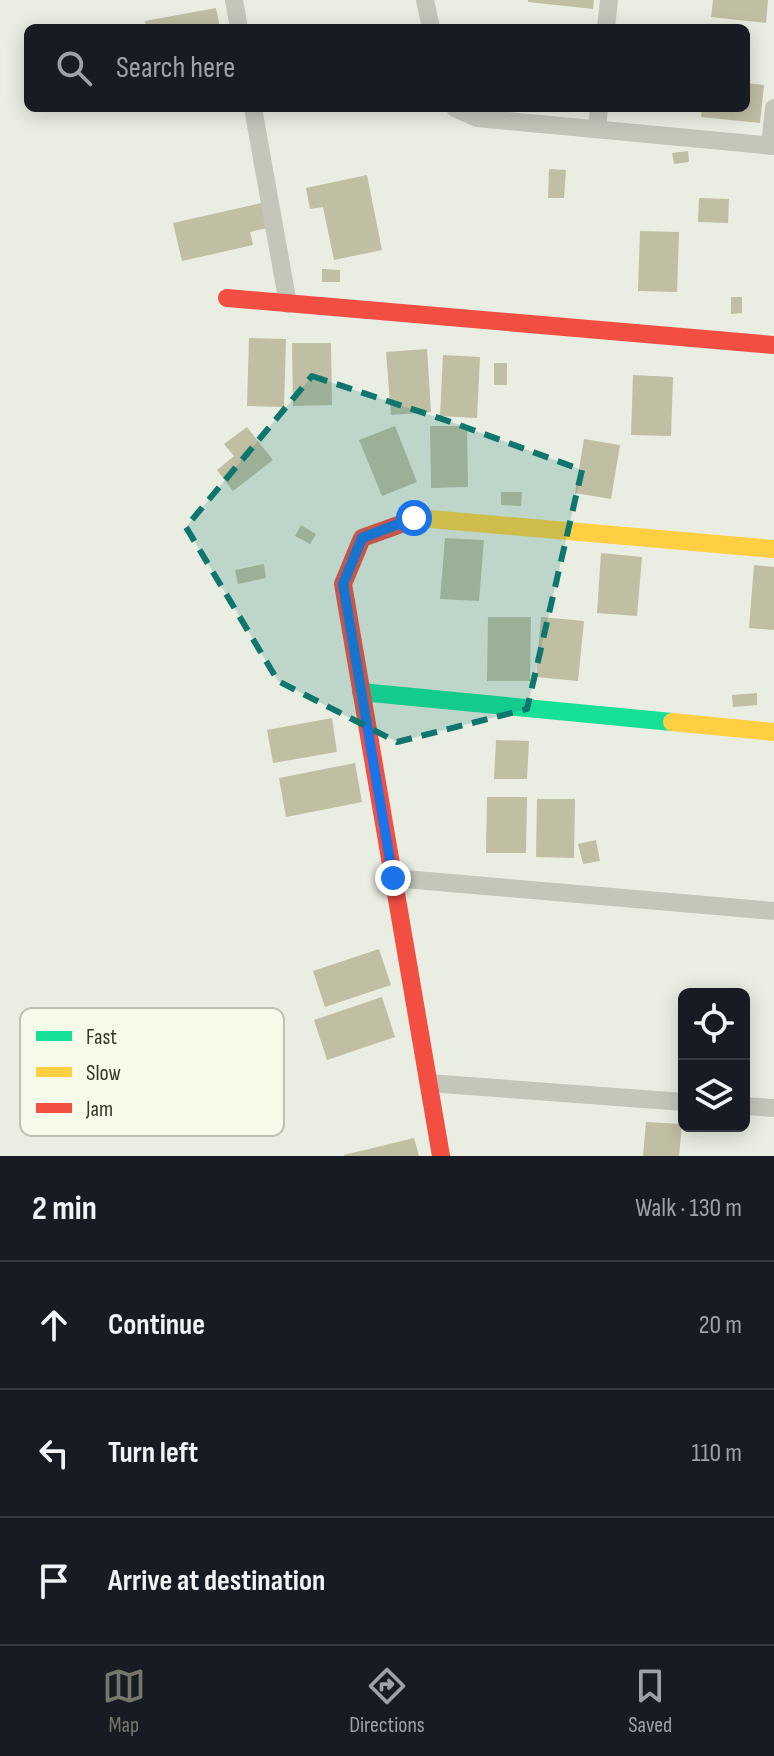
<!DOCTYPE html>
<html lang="en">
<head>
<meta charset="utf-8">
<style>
	:root { --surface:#171b24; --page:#20242c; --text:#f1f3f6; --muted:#9ea1a6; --line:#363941; --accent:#767769 }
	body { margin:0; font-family:"Sofia Sans Condensed",sans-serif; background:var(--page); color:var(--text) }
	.controls { position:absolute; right:24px; bottom:24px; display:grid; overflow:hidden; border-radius:12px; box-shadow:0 4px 20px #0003 }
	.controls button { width:72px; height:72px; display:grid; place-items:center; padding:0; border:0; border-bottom:2px solid var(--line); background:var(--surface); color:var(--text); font:40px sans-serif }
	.stop { position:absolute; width:24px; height:24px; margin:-18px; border:6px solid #1a73e8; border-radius:50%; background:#fff }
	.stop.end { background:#1a73e8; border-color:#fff; box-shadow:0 2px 8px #0008 }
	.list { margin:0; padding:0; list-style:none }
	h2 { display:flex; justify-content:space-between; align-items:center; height:104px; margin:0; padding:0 32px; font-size:34px }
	h2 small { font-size:26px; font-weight:400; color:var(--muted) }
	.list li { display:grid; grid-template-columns:52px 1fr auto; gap:24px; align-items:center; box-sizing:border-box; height:128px; padding:0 32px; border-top:2px solid var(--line) }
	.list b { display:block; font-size:30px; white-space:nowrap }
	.list em { font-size:26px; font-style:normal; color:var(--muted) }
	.icon { flex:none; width:44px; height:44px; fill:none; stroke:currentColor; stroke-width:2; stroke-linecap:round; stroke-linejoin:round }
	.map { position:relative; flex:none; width:774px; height:1156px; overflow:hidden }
	.search { position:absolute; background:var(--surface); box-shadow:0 4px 20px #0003; left:24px; right:24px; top:24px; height:88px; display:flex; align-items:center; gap:20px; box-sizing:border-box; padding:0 28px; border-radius:12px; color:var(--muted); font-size:30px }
	.sheet { height:488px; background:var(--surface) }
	nav { display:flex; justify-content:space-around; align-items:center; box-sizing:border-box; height:112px; border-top:2px solid var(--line); background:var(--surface); font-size:22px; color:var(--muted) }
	nav a { display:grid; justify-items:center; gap:4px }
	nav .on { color:var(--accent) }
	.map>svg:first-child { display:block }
</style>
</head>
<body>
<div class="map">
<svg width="774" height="1156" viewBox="0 0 774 1156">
	<rect width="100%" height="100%" fill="#eaede1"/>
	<path fill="#c0bea3" d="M528,0H594L593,9L528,2Z
		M713,0H768L766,23L711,17Z
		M216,8L220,28H146L145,21Z
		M746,83L764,85L760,123L701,117L702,108H746Z
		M688,151L689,162L674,164L672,153Z
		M549,169L566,170L564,198H548Z
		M367,175L382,250L334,260L323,207L310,209L306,188Z
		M699,198L729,199L728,223L698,222Z
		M262,203L267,228L250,232L253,245L182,261L173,223Z
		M640,231L679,232L677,292L638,291Z
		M322,269L340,270V282H322Z
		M731,297H742V313L731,314Z
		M249,338L286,339L284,407L247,406Z
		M292,343H331L332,405L293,406Z
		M427,349L431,412L391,415L386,352Z
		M443,355L480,357L477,418L440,416Z
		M494,363H507V385H494Z
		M633,375L673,377L671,436L631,435Z
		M395,426L417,482L382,496L359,440Z
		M430,426H467L468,487L431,488Z
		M247,427L273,460L233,491L217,470L234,456L224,444Z
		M584,439L620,445L611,499L575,493Z
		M501,492H522L521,506L501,505Z
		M301,525L316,534L310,544L295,536Z
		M445,538L484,540L479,601L440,599Z
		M601,553L642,557L637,616L597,613Z
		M264,564L266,578L238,584L235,570Z
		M754,565L774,567V630L749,628Z
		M488,617H531L530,681H487Z
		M541,617L584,621L578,681L536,677Z
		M757,693V705L733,707L732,695Z
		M332,718L337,752L273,763L267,730Z
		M496,740L529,741L527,779H494Z
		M355,763L362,802L286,817L279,778Z
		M487,797H527L526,853H486Z
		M537,799H575L574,858L536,857Z
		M596,840L600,861L583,864L578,844Z
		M379,949L391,985L325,1007L313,971Z
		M382,997L395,1037L327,1060L314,1020Z
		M646,1122L682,1124L679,1156H643Z
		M414,1138L419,1156H344V1155Z"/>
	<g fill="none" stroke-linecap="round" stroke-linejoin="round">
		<path stroke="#c5c6ba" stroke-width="18" d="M234,0L239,28
			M425,0L431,28
			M606,28L609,0
			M253,108L288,304
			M455,108L477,118L774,146
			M597,129L599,108
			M770,146L774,108
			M393,878L774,911
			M428,1083L684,1102
			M744,1106L774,1108"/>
		<path stroke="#16e098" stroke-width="18" d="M361,692L672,722"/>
		<path stroke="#ffcf43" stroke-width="18" d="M418,518L774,549
			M672,722L774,732"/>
		<path stroke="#f24e42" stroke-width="18" d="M227,298L774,345
			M418,518L362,538L343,584L441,1156"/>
	</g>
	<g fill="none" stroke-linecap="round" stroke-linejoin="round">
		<path stroke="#1a73e8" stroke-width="10" d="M393,878L343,584L362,538L414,518"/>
	</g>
	<path fill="#0f766e" fill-opacity="0.2" stroke="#0f766e" stroke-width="6" stroke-dasharray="16 10" stroke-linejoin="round" d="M312,376L454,423L582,470L527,709L397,742L278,681L186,527Z"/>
	<rect x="20" y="1008" width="264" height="128" rx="12" fill="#f6fae9" stroke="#bdc0af" stroke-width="2"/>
	<rect x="36" y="1031" width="36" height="10" fill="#16e098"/>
	<rect x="36" y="1067" width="36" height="10" fill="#ffcf43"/>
	<rect x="36" y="1103" width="36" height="10" fill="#f24e42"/>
	<g font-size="22" fill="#373728">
		<text x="86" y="1044">Fast</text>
		<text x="86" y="1080">Slow</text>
		<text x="86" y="1116">Jam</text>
	</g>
</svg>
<div class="controls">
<button><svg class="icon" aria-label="locate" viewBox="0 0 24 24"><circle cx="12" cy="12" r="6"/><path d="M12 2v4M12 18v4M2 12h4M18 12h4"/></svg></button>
<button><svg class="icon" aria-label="layers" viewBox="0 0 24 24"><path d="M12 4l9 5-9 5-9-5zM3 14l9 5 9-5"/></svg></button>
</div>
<div class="stop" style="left:414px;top:518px"></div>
<div class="stop end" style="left:393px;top:878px"></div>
<div class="search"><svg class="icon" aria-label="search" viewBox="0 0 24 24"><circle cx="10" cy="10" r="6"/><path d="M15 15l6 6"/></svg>Search here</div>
</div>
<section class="sheet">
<h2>2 min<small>Walk · 130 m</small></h2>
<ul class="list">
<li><svg class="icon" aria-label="ahead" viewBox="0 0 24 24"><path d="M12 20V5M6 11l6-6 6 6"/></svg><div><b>Continue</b></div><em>20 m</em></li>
<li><svg class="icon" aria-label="left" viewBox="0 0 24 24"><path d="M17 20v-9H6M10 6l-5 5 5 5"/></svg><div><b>Turn left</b></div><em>110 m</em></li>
<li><svg class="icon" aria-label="arrive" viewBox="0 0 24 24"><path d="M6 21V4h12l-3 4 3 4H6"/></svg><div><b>Arrive at destination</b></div></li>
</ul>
</section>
<nav>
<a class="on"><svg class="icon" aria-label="map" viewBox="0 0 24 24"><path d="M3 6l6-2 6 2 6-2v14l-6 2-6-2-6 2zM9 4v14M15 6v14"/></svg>Map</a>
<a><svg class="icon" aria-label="directions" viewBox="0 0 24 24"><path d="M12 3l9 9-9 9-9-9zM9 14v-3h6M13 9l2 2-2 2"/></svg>Directions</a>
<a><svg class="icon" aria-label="saved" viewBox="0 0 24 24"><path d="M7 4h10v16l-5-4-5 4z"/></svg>Saved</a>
</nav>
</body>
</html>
